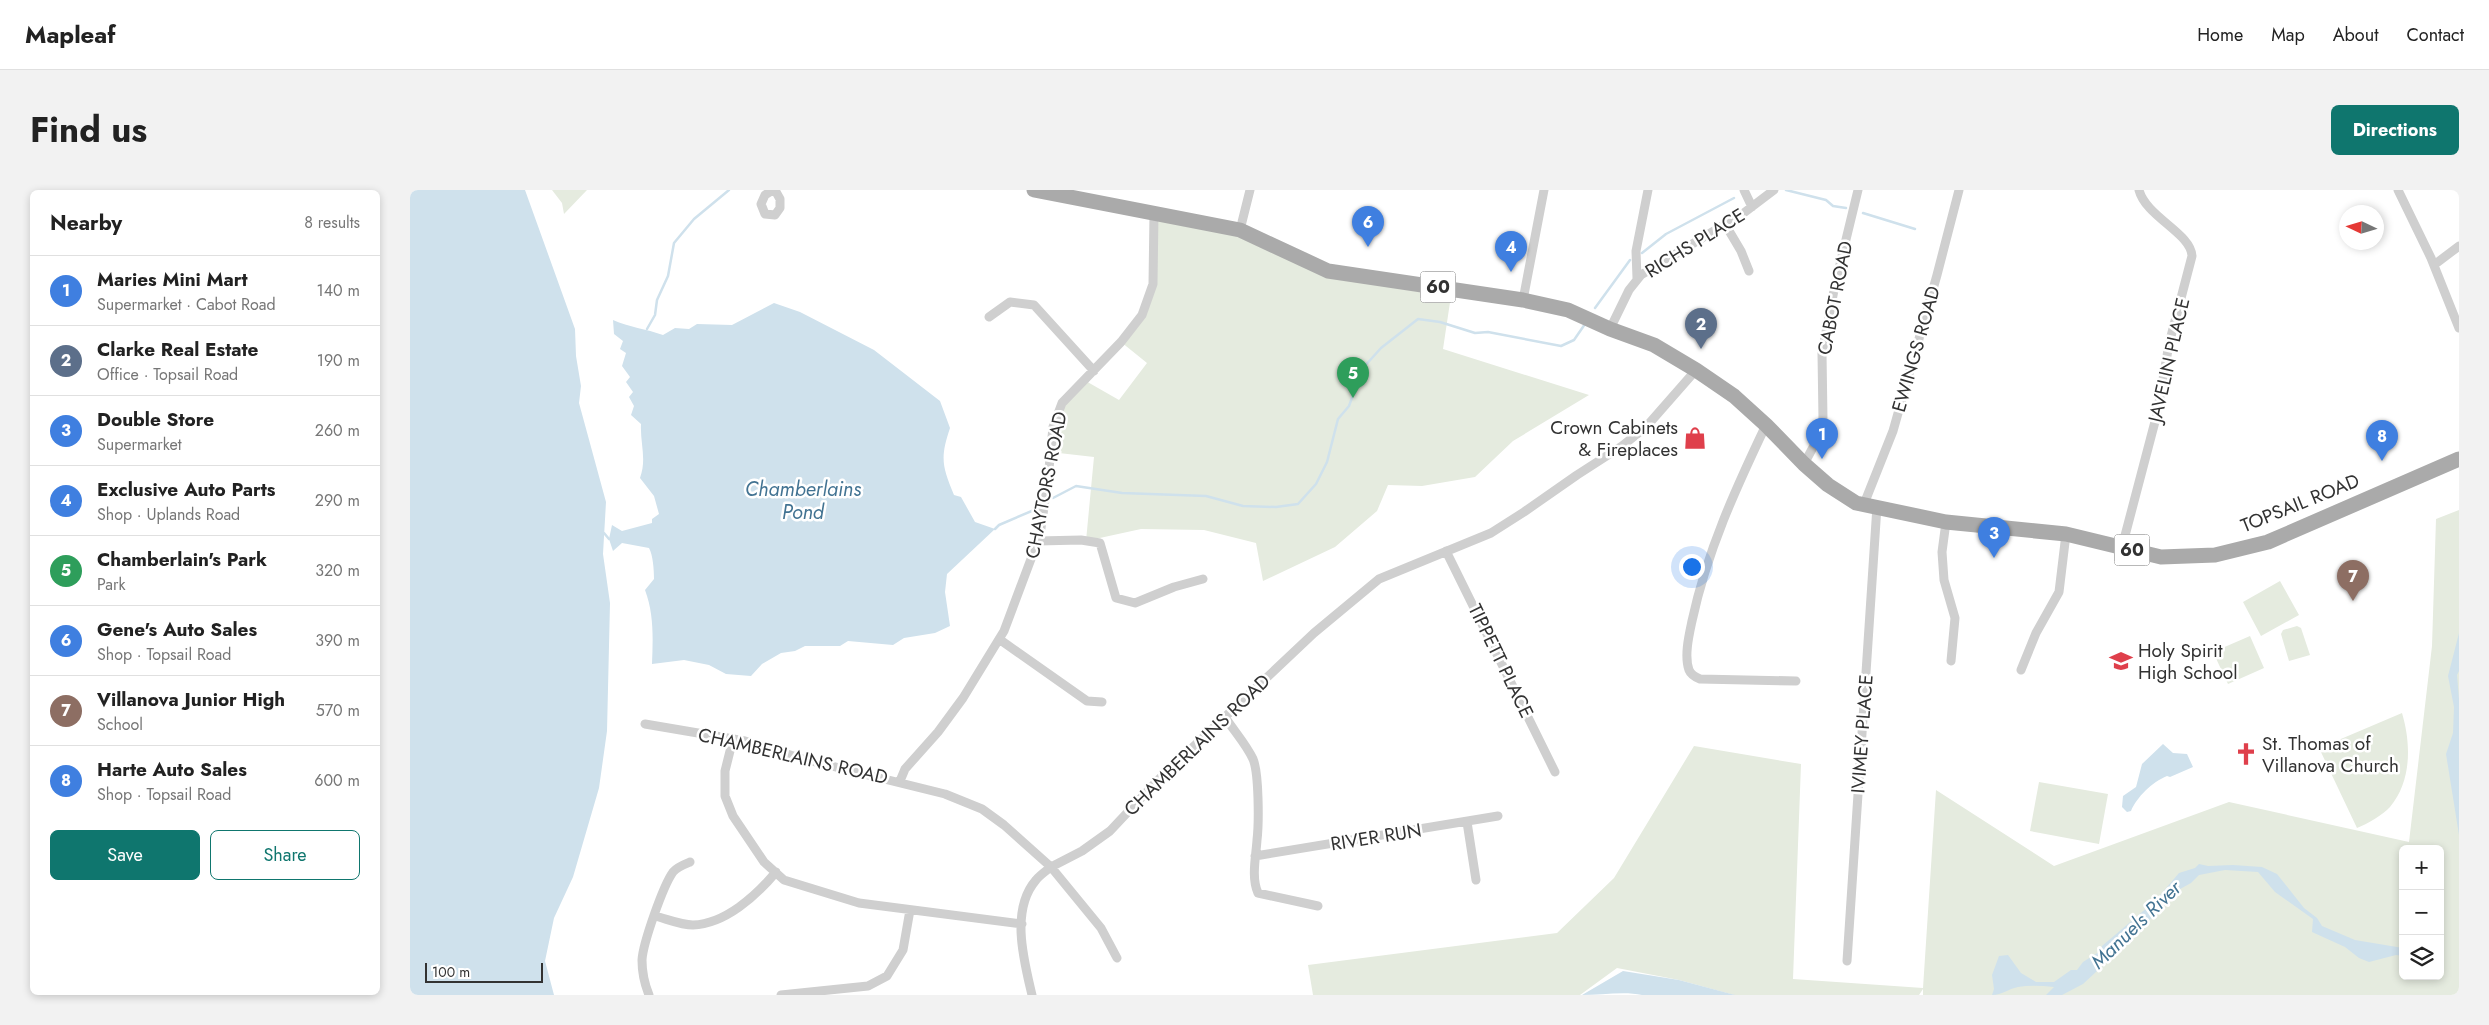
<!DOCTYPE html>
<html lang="en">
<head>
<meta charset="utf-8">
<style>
	:root { --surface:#fff; --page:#f2f2f2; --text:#222; --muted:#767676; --line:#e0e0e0; --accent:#0f766e }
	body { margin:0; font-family:Jost,sans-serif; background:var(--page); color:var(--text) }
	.controls { position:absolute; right:15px; bottom:15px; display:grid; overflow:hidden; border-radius:8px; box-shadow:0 2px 8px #0003 }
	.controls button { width:45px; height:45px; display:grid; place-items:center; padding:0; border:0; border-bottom:1px solid var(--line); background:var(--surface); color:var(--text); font:25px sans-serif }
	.compass { position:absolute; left:1929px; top:15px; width:45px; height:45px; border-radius:50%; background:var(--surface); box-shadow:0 2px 8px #0003; rotate:274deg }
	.scale { position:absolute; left:15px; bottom:12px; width:118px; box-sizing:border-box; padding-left:5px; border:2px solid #323232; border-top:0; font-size:14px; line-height:18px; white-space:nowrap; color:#323232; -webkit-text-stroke:4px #fff; paint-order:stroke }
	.you { position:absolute; left:1281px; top:376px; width:18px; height:18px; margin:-12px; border:4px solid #fff; border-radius:50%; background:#1a73e8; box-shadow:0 0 0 8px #1a73e833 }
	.badge { display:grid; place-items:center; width:32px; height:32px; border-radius:50%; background:var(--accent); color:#fff; font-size:16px; font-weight:700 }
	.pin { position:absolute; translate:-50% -41px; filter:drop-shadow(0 1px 2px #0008) }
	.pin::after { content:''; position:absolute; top:26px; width:18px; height:15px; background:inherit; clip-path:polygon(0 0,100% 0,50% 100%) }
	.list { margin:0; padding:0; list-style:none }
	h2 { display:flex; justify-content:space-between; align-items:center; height:65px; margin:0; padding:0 20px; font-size:21px }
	h2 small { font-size:16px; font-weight:400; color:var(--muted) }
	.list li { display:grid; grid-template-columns:32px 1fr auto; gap:15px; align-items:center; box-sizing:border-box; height:70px; padding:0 20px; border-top:1px solid var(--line) }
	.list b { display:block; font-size:19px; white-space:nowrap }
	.list p { margin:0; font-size:16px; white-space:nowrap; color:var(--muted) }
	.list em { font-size:16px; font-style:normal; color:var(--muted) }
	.actions { display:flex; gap:10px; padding:15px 20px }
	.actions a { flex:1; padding:11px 0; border:1px solid var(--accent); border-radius:8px; text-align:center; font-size:18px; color:var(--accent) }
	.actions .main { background:var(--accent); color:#fff }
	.icon { flex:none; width:28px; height:28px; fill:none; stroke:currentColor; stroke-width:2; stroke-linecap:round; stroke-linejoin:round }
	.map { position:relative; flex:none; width:2049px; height:805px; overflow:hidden; border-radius:8px }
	header { display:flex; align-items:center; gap:30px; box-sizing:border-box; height:70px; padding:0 25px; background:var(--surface); border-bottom:1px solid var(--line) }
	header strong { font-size:24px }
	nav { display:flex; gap:28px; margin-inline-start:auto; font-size:18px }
	.intro { display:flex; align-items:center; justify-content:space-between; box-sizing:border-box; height:120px; padding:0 30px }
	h1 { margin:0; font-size:35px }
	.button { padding:12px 22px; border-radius:8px; background:var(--accent); color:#fff; font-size:18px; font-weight:700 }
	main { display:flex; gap:30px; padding:0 30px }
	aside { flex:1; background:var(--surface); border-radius:8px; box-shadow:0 2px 8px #0003 }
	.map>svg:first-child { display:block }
</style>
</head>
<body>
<header>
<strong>Mapleaf</strong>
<nav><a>Home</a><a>Map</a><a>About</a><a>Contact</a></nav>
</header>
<div class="intro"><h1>Find us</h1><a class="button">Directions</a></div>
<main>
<aside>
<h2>Nearby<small>8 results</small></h2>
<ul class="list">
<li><span class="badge" style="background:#3f7fe0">1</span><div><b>Maries Mini Mart</b><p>Supermarket · Cabot Road</p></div><em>140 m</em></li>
<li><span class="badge" style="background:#5c6f8a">2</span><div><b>Clarke Real Estate</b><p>Office · Topsail Road</p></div><em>190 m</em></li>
<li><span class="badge" style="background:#3f7fe0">3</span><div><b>Double Store</b><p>Supermarket</p></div><em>260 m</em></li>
<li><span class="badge" style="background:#3f7fe0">4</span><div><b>Exclusive Auto Parts</b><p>Shop · Uplands Road</p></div><em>290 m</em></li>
<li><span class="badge" style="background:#2e9e5b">5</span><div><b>Chamberlain's Park</b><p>Park</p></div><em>320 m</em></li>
<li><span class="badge" style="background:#3f7fe0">6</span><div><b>Gene's Auto Sales</b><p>Shop · Topsail Road</p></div><em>390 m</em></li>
<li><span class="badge" style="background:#8d6e63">7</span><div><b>Villanova Junior High</b><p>School</p></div><em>570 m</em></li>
<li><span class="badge" style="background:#3f7fe0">8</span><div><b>Harte Auto Sales</b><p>Shop · Topsail Road</p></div><em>600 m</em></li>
</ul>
<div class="actions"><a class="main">Save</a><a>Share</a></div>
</aside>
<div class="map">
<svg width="2049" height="805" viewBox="0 0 2049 805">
	<rect width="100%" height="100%" fill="#fff"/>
	<path fill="#e5ebdf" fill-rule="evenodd" d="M142,0H177L154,24L152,13Z
		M744,23L830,40L918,81L1042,99L1033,159L1179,205L1103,251L1065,287L1012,296L978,295L967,321L925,357L853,391L846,353L794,340L731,339L676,351L684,267L640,262L652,213L674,190L709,210L737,173L711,152L732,125L743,94Z
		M2049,320V805H1513V799L1509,805H1324L1269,790L1207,778L1170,805H903L898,775L1147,743L1204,688L1284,556L1391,574L1383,789L1513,798L1526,600L1644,676L1819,612L1999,652L2022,456L2026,329ZM1993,659H2030V786H1993Z
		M1870,391L1889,425L1851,446L1833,412Z
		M1887,436L1891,438L1900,465L1879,471L1871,444L1873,440Z
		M1840,446L1854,478L1818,494L1803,462Z
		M1992,523C2001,553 2002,591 1980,617C1973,625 1957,634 1947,638L1910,560L1912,557Z
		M1629,592L1698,604L1689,654L1620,641Z"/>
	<path fill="#cfe1ec" d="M0,0H115L165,139L166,166L171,196L169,213L196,312L193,364L200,413L197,541L189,598L163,687L144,728L135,771L144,805H0Z
		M364,113L390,122L464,160L530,211L540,238C530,268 532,276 544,305L551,307L565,332L585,339L537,384L535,402L540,436L525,443L494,448L483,455L438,451L430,456H395L385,461L371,463L352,474L341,486L316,484L299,475L274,470L242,474C243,448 244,424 235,400L244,389C244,380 243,365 239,358L212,353L203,361L199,349L202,335L212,341L242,333V329L249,324L244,306L230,288C237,269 230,253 231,234L221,225L224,216L219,207L223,202L216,192L220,187L212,176L216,163L210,159L213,151L204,144L203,130C219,137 236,139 253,145L265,138L279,139L287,134L322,135Z
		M2049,443V481L2047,485L2049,509V645L2036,564L2043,543L2044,517L2038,486Z
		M1753,554L1763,563L1777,564L1783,577L1760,587L1757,586C1742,592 1727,607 1721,621L1717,622L1712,617L1713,606L1726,597L1732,574Z
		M1789,674L1798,676L1823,675L1852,677L1867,684L1894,718L1907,728L1912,736L1945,750L1993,758V766L1986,765L1959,772L1949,768L1935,757L1902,742L1903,729L1865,702L1848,682L1815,680L1789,685L1781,693L1761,704L1756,714L1729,740L1712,751L1699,764L1700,769L1673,794L1652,805H1636L1644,797C1632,796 1620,795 1608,797C1598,799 1592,805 1582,805L1584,799L1582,785L1589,766L1598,765L1611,783L1626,792H1644L1661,780H1667L1673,772L1692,760V756L1745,711L1769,683L1785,678Z
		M1213,781L1269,790L1325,805H1232C1215,801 1191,805 1172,805Z"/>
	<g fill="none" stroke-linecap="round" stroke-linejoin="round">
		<path stroke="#cfe1ec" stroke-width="2.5" d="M1376,0L1416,10L1423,16L1436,18
			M1453,23L1505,39
			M1232,63L1256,44L1324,8
			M1185,118L1220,70
			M237,139L245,125L247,110L258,86L264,53L284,29L319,0
			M643,308L666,296L712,303L796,306L833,316L866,317L888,314L906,294L917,272L928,229L939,216L953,178L971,158L1008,129L1030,132L1065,143L1078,142L1151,156L1164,150L1175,134
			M585,339L589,335L631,317
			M194,343L199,349"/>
		<path stroke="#cfcfcf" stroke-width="9" d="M363,0L355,5L351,14L355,24L365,25L370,18V9L365,0
			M1334,0L1342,17
			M1988,0L2021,68L2049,138
			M1315,34L1331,61L1339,81
			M830,40L840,0
			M2024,75L2049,56
			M1227,88L1226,61L1238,0
			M1113,110L1134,0
			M579,127L600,112L624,115L684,181
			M1200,139L1219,100L1231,85L1335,22L1364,0
			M1356,235C1326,298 1297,361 1282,431C1279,445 1274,466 1279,480C1281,485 1285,487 1290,489L1386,491
			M1394,274L1407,250L1413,230L1412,163L1425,95L1448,0
			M1454,314L1483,241L1527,85L1549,0
			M1536,332L1532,362L1534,390L1545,428L1541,471
			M628,351L671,350L690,353L706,408L725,413L764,397L793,389
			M1712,357L1747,224L1759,154L1782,66C1781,43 1736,27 1729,0
			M1036,361L1145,582
			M589,449L677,511L692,512
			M1611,480L1626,443L1649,402L1656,344
			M815,527C824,541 836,554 843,569C849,583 849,633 847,650C846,666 841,688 848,703L908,716
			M235,534L335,551L393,569L535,604L572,619L594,635L641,677L672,661L700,641L747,591L904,443L969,389L1081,343L1114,322L1167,285L1212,256L1236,237L1286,180
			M323,549L315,581V606L323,626L354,672L374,690L449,713L612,734
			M490,591L495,579L528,542L553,508L594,441L630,345L638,289L643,237L652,213L711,152L732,125L743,94L744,23
			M1057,632L1066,690
			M845,666L1088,626
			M245,726C257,729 271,735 283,735C315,734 346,706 366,682
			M1437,771L1467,316
			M239,805C235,795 232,782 232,770C233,753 253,696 263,682C267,677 275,674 280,672
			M371,805L458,796L477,786L493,760L500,720
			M622,805C614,771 600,720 626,690C630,685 636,681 641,677L691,738L707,768"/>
		<path stroke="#aaa" stroke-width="15" d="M624,0L830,40L918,81L1113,110L1158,120L1200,139L1244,155L1286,180L1324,206L1356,235L1394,274L1418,295L1446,313L1536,332L1656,344L1751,367L1805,365L1858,352L2049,269"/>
	</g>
	<defs>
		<symbol id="shop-bare" viewBox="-9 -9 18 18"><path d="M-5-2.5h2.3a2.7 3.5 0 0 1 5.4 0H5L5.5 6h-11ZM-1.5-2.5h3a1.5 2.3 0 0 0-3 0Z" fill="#df3f4b" stroke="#fff" stroke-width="2.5" paint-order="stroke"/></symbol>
		<symbol id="school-bare" viewBox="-9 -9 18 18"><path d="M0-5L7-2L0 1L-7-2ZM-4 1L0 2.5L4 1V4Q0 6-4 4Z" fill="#df3f4b" stroke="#fff" stroke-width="2.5" paint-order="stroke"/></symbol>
		<symbol id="church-bare" viewBox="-9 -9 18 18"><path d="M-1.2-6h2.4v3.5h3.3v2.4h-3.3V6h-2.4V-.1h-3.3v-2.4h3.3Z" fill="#df3f4b" stroke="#fff" stroke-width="2.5" paint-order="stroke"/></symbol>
	</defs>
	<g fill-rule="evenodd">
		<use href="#shop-bare" x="1269" y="232" width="32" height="32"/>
		<use href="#school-bare" x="1695" y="455" width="32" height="32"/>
		<use href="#church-bare" x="1820" y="548" width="32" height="32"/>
	</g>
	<g text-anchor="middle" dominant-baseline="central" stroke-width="5" stroke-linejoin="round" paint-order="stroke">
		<g fill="#fff" stroke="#707070" stroke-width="1">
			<rect x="1010.5" y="81.5" width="35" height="31" rx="4"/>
			<rect x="1704.5" y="344.5" width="35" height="31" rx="4"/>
		</g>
		<g font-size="18" font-weight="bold" fill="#323232">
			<text x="1028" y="97">60</text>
			<text x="1722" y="360">60</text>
		</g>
		<g font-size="19" fill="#323232" stroke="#fff">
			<text transform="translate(1285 53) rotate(-32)">RICHS PLACE</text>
			<text transform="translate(1425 108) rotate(-79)">CABOT ROAD</text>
			<text transform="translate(1506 159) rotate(-74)">EWINGS ROAD</text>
			<text transform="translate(1759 170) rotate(-77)">JAVELIN PLACE</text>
			<text transform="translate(636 295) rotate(-79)">CHAYTORS ROAD</text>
			<text transform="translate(1890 313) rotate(-22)">TOPSAIL ROAD</text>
			<text transform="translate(1091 471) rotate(64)">TIPPETT PLACE</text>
			<text transform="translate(1452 544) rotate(-86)">IVIMEY PLACE</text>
			<text transform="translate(787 555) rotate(-44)">CHAMBERLAINS ROAD</text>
			<text transform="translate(383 566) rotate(13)">CHAMBERLAINS ROAD</text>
			<text transform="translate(966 647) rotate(-9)">RIVER RUN</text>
		</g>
		<g font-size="19" fill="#323232" stroke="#fff" text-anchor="start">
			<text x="1268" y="237" text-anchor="end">Crown Cabinets<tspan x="1268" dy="22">&amp; Fireplaces</tspan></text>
			<text x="1728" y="460">Holy Spirit<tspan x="1728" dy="22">High School</tspan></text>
			<text x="1852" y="553">St. Thomas of<tspan x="1852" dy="22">Villanova Church</tspan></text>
		</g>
		<g font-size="20" font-style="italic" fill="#427392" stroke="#fff">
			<text x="393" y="299">Chamberlains<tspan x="393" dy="23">Pond</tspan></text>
			<text transform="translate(1726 735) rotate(-44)">Manuels River</text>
		</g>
	</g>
</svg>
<div class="controls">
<button>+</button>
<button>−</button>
<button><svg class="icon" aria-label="layers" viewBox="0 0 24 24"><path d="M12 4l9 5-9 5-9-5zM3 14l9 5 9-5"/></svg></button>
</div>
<svg class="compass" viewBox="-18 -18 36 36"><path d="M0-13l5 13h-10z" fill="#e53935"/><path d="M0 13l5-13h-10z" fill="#767676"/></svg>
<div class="scale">100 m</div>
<div class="you"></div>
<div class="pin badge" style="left:1412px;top:269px;background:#3f7fe0">1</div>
<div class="pin badge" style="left:1291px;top:159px;background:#5c6f8a">2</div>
<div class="pin badge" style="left:1584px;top:368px;background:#3f7fe0">3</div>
<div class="pin badge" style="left:1101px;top:82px;background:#3f7fe0">4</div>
<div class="pin badge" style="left:943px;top:208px;background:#2e9e5b">5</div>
<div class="pin badge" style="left:958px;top:57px;background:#3f7fe0">6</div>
<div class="pin badge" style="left:1943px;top:411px;background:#8d6e63">7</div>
<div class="pin badge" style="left:1972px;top:271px;background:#3f7fe0">8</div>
</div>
</main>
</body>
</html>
